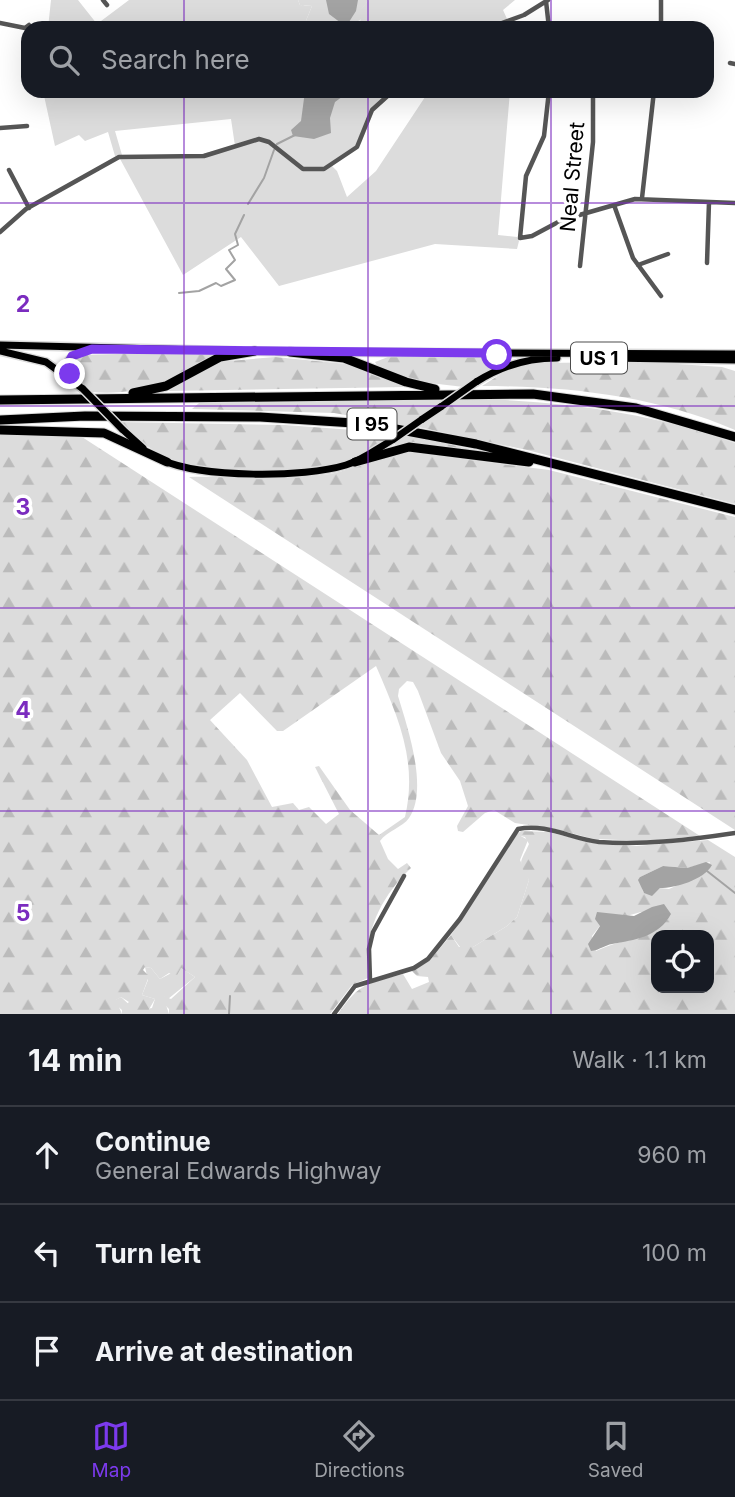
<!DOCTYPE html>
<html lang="en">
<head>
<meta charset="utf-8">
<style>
	:root { --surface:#171b24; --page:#20242c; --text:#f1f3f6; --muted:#9ea1a6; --line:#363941; --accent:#7c3aed }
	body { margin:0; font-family:Inter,sans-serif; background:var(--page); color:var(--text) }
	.controls { position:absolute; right:21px; bottom:21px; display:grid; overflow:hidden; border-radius:14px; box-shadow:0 7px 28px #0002 }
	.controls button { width:63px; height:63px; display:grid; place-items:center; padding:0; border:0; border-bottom:2px solid var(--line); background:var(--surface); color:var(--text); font:35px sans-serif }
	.stop { position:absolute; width:21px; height:21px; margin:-16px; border:5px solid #7c3aed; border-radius:50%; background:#fff }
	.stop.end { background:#7c3aed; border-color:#fff; box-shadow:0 2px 7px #0008 }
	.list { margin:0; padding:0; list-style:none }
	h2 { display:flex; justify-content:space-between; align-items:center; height:91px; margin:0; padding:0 28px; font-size:30px }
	h2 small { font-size:23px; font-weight:400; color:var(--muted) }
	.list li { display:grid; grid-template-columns:46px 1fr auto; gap:21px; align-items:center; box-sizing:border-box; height:98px; padding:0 28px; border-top:2px solid var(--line) }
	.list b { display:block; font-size:26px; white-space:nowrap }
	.list p { margin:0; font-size:23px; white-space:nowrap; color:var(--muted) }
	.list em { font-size:23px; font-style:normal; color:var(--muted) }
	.icon { flex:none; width:38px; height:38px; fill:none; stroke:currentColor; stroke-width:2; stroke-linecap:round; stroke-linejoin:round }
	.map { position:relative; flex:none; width:735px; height:1014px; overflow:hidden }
	.search { position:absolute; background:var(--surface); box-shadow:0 7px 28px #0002; left:21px; right:21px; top:21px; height:77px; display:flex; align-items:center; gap:18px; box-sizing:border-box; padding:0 24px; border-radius:21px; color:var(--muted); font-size:26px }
	.sheet { height:385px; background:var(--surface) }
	nav { display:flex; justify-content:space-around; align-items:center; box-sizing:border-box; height:98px; border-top:2px solid var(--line); background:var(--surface); font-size:19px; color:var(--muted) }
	nav a { display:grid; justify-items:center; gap:4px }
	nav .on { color:var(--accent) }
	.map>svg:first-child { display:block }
</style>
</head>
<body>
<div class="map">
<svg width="735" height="1014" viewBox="0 0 735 1014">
	<defs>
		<pattern id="forest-firs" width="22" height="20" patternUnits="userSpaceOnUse" patternTransform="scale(1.75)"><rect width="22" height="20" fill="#dcdcdc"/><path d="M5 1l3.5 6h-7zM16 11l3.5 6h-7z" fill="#bbb"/></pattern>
		<pattern id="park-tufts" width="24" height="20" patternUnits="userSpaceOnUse" patternTransform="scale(1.75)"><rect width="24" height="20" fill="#dcdcdc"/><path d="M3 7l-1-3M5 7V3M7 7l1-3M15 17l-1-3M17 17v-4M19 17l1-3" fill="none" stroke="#bbb"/></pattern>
	</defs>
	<rect width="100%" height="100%" fill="#fff"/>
	<path fill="#dcdcdc" d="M51,0H78L97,24L129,0H298L300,5L312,6L303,28H48Z
		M369,0H515L503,10L508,21L488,28H346L361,20L358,12Z
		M43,91H393L377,104L361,143L332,166L337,171L347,197L376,171L429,91H510L498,235L517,237L519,241L517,249L435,244L279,286L241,237L183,275L119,157H189L235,146L231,119L115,131L122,155L115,156L108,132L85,141L79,135L55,146Z
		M517,834L528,840L520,860L529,880L517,917L507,926L473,947H460L451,935Z
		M145,967L151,968L160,979L181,968L195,977L168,999L163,996L169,1014H122V1010L116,1005L115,1000L121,997L136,1011L152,1008L155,999L142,995L148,980Z"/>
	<path fill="url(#forest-firs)" fill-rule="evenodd" d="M154,353L213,355C182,383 133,396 92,392L72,371L73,360L80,355Z
		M480,355L487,358L490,369L464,387L421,382L378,367L375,362L388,357Z
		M275,357L347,364L405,387L168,391L217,362Z
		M648,362L722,367L735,371V430C656,396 567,386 482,386L510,368L536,363Z
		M446,398L407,426L334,413L192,409L199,403Z
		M460,398C555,401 645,410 735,443V504L527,450L418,427Z
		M120,422L285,425L395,433C380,446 363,456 344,462C309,473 217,474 182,464C157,456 138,440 120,422Z
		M0,434L82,437L700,836L646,841L594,839L555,829L515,823L494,810L485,813L463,832L458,831L457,826L468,806L460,781L441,753L418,691L413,682L407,681L399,689L398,696C407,726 429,789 409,818C403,827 387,831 380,841L388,859L398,869L407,863L411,868C380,898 363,933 368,978L352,985L330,1014H169V1009L159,999V994L171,999L195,977L181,968L176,977L169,973L160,979L151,968L145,967L143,970L149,976L142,995L155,999L148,1011L128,1012L124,1006L129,1002L121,997L116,1000L122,1014H0ZM376,666C398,717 418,761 405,817L379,835L350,810L319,766L315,767L339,814L326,824L309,807L299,810L293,803L272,807L247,760L210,720L240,693L277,731H283Z
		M406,434L483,452L425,445H395V442Z
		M408,452L549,470L735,517V830L189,477C236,476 284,481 330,474C357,469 381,454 408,452Z
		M521,831L548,832L598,844L636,846L708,840L735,857V1014H338C360,982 367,984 403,974L412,989L429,982L428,977L417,976L412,971L429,961L451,935L459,947H473L507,926L517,917L529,880C517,861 520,864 529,844L525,837L516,835ZM710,862L705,873L669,889L660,888L652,895L643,892L640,877L663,866L687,868ZM641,912L668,919C641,941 625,938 596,951L592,936L609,914L623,917ZM656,935H709V988H656Z"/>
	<path fill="url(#park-tufts)" d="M298,0H369L359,12L362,19L345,28H303L312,6L300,5Z"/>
	<path fill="#a3a3a3" d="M326,0H358L356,11L349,22L341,23L329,14Z
		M305,91H350L335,102L330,118L331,133L314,139L293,136L291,130L301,121Z
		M706,862L712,865C704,880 675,888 660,888L652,896L644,893L638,880L640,877L663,866L687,868Z
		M664,904L671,914C659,937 634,940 612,944C605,945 600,950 591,951L588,944L600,926L595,919L597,912L634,916L652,907Z"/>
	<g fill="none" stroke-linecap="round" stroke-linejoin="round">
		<path stroke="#a3a3a3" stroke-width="2" d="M277,144L295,135
			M248,204L264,178L274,150
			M179,293L199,291L216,283L221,286L235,280L226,269L235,260L229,250L238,245L235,234L244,215
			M707,871L735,893
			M229,1014L230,996"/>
		<defs>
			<path id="major" d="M0,345L241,351
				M0,351L46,362L83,389
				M253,351L293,352
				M319,352L735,354
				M608,358L735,360
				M71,376L69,360L82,350
				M476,382C501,366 527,358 557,358
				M421,420L442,406
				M122,429L143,448
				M162,460C202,478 304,478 346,465C363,460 378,448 394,439"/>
			<path id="highway" d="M290,352L344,358L406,382L435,389
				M133,393L166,386L220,357L255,351
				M0,400L533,394L636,408L735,437
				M0,420L85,416L260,417L369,424L476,444L735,510
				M0,430L104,433L167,462
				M355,462L409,447L529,462"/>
		</defs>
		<use href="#major" stroke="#dbdbdb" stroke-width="10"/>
		<use href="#highway" stroke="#dbdbdb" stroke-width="11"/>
		<path stroke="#555" stroke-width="4.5" d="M103,0L107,5
			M546,1L549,28
			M0,23L25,28L29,25
			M440,28H448
			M488,28L524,15L548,0
			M661,28V0
			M730,63L735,64
			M549,91L544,136L526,176L520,238L532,236L562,220L635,199L735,203
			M0,128L27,126
			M9,170L29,208
			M642,198L654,91
			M614,205L633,258L661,296
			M0,232L26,209L119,157L204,156L259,139L269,142L303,169H324L357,147L372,110L393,91
			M707,263L709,202
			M638,265L668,254
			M580,266L593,142V91
			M370,980L369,949L373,932L404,876
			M334,1014L355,986L414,968L428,959L460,919L518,829C546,823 572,839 599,842C645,845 689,840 735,833"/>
		<use href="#major" stroke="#000" stroke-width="7"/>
		<use href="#highway" stroke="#000" stroke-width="9"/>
		<defs>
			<path id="major-bridge" d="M83,389L122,429
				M442,406L476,382
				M394,439L421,420"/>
		</defs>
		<use href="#major-bridge" stroke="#dbdbdb" stroke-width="10" stroke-linecap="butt"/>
		<use href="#major-bridge" stroke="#000" stroke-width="7"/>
	</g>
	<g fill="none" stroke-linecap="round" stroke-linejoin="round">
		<path stroke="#7c3aed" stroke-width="9" d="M70,374L68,364L72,356L92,349L489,353L497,355"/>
	</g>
	<path fill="none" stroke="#7b2cbf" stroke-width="2" stroke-opacity="0.55" d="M184,0V28M368,0V28M551,0V28M184,91V1014M368,91V1014M551,91V1014M0,203H735M0,406H735M0,608H735M0,811H735"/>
	<g text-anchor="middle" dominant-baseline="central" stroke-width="7" stroke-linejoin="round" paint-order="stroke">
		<g fill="#fff" stroke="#4c4c4c" stroke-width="2">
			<rect x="571" y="342.5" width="56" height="31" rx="5"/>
			<rect x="347.5" y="408.5" width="49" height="31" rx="5"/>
		</g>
		<g font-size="19" font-weight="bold" fill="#000">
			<text x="599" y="358">US 1</text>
			<text x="372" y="424">I 95</text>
		</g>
		<g font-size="21" fill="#000" stroke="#fff">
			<text transform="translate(572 177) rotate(-85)">Neal Street</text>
		</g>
	</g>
	<g font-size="23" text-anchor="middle" font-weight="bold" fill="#7b2cbf" stroke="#fff" stroke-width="7" stroke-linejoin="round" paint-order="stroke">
		<text x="23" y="312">2</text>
		<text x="23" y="515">3</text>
		<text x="23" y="718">4</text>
		<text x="23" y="921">5</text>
	</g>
</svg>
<div class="controls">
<button><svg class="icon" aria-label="locate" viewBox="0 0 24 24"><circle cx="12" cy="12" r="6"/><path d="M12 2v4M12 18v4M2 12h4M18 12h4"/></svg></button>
</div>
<div class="stop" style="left:497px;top:355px"></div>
<div class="stop end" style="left:70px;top:374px"></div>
<div class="search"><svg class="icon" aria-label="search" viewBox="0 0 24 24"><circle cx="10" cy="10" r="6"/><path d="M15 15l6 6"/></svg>Search here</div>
</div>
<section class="sheet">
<h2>14 min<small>Walk · 1.1 km</small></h2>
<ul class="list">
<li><svg class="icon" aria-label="ahead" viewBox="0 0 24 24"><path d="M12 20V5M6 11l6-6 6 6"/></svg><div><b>Continue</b><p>General Edwards Highway</p></div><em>960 m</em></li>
<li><svg class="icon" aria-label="left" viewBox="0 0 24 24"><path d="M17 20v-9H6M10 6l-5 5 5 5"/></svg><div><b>Turn left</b></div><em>100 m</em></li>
<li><svg class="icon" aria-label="arrive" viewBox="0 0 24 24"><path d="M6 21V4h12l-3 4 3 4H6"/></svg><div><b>Arrive at destination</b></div></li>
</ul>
</section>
<nav>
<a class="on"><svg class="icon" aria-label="map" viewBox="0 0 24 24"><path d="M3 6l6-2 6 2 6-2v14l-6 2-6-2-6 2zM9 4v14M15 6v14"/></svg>Map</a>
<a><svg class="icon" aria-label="directions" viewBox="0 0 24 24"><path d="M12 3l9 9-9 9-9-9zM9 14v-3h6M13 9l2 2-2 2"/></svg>Directions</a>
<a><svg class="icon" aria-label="saved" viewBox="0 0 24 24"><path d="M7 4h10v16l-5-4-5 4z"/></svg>Saved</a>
</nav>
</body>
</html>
